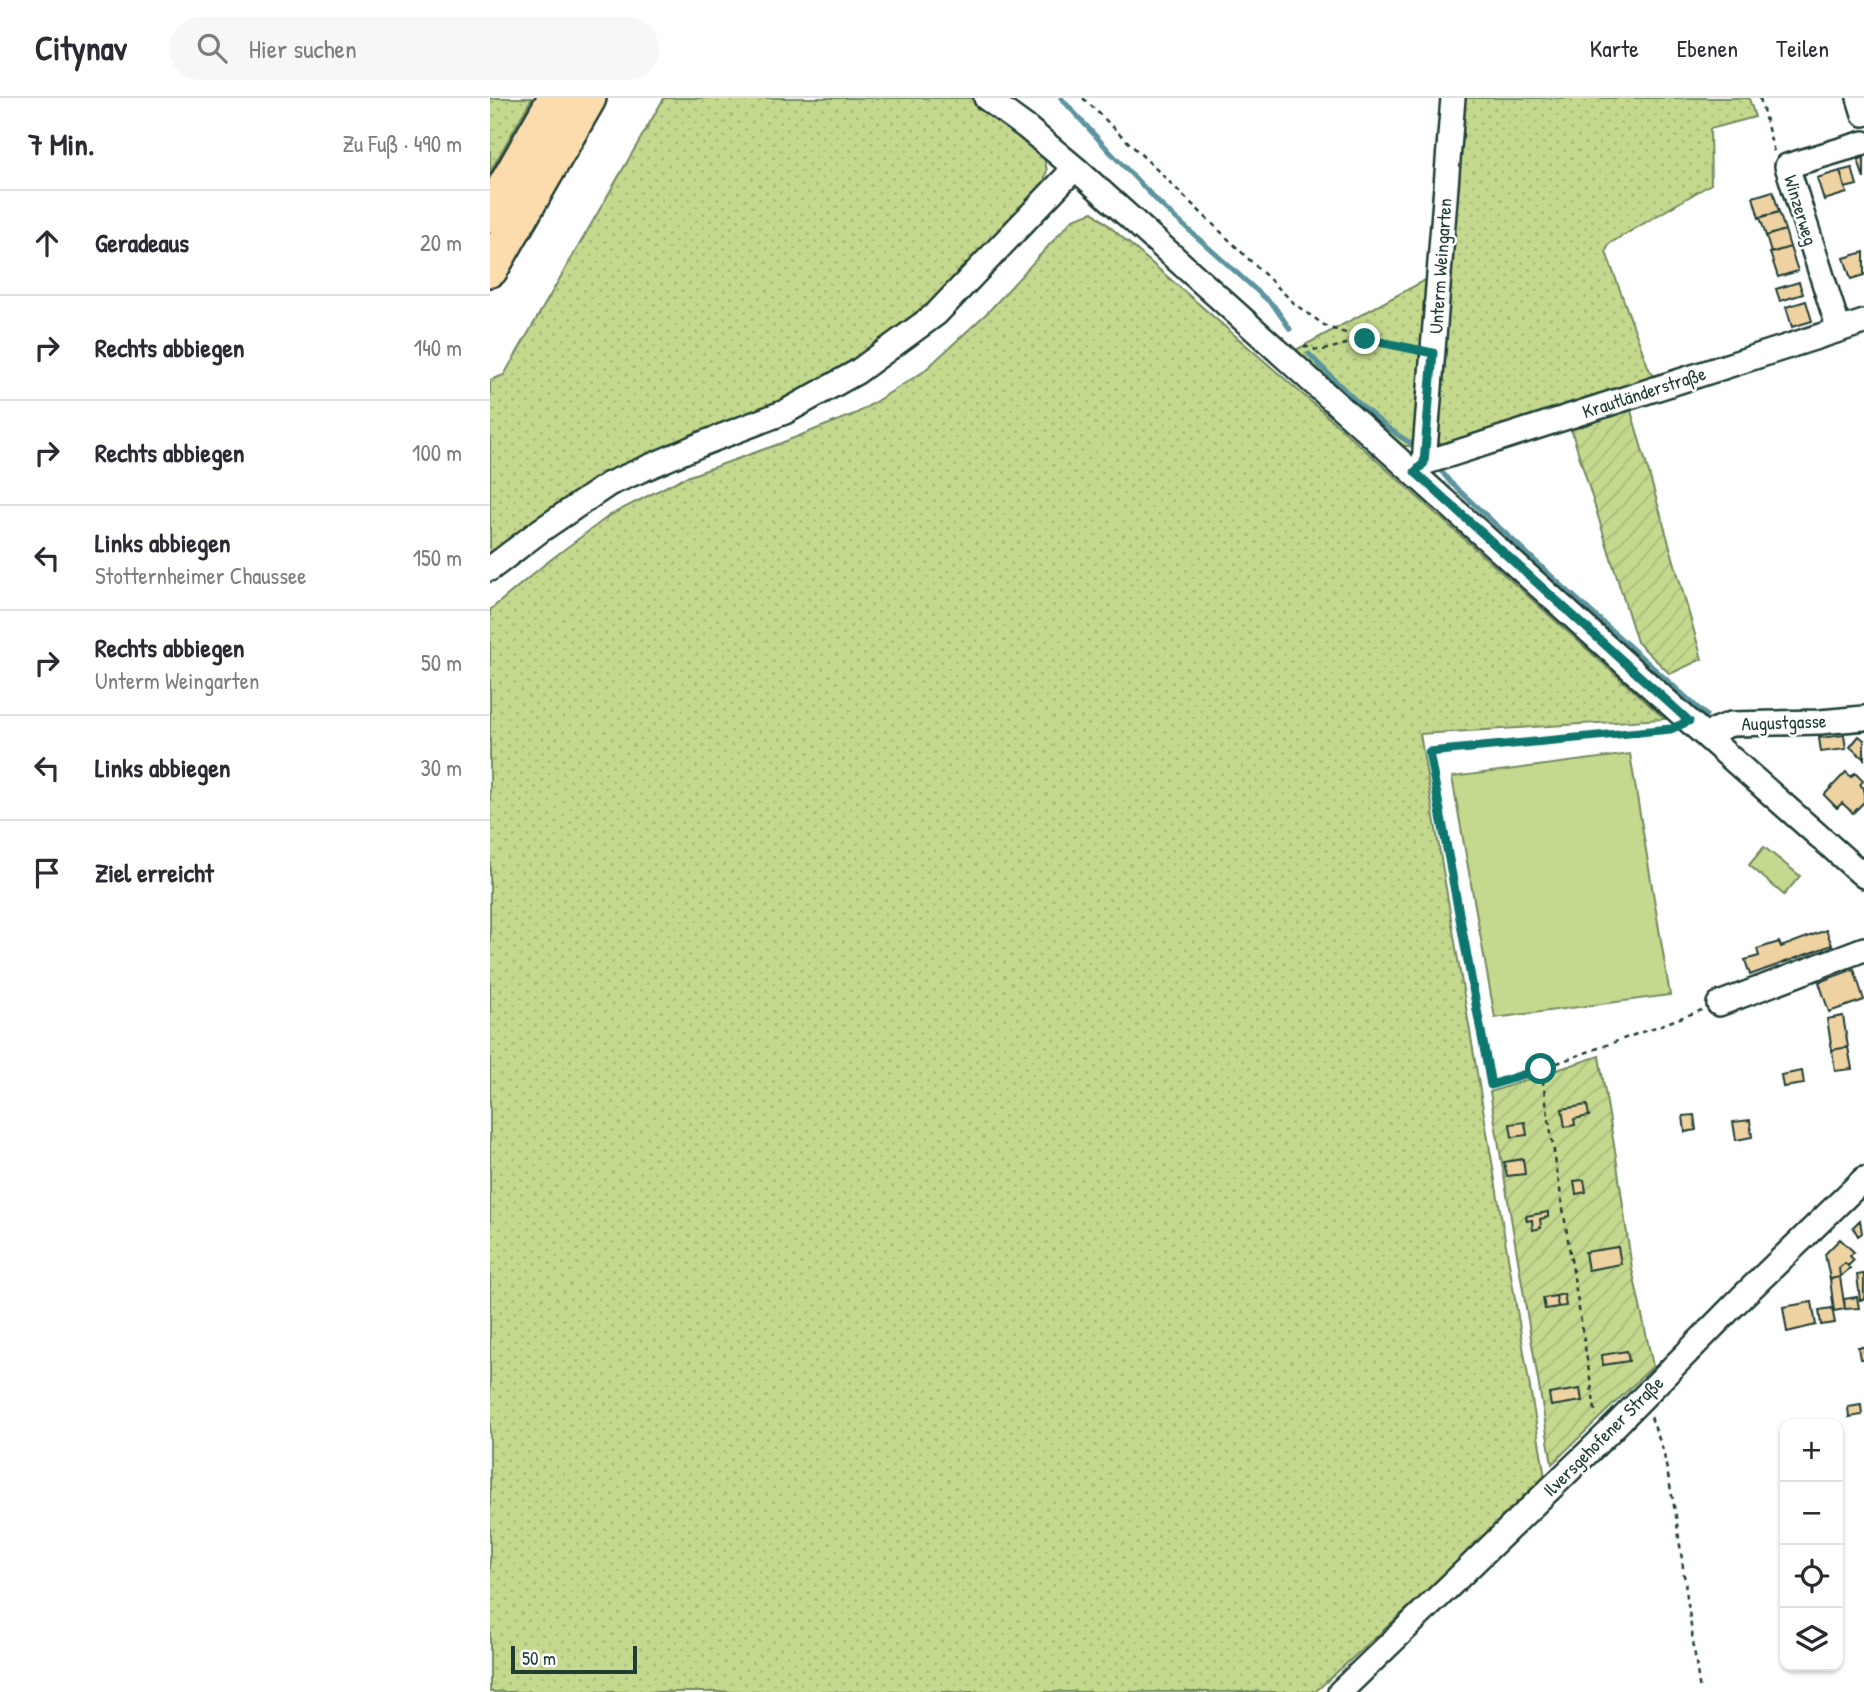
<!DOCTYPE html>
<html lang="de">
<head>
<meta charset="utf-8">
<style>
	:root { --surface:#fff; --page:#f7f7f7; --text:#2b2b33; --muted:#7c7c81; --line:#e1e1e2 }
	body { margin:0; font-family:"Patrick Hand",sans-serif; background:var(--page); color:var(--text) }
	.controls { position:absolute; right:21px; bottom:21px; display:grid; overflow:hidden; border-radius:14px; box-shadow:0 2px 5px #0004 }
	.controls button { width:63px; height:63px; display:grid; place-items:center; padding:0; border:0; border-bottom:2px solid var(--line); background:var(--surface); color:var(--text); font:35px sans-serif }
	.scale { position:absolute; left:21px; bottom:18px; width:126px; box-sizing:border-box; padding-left:7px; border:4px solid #1f3d34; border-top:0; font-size:19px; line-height:24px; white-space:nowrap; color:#1f3d34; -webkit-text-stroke:5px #fff; paint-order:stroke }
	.stop { position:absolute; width:21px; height:21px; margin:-16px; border:5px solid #0f766e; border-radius:50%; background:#fff }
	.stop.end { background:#0f766e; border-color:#fff; box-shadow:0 2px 7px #0008 }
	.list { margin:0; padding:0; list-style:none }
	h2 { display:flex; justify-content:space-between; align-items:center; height:91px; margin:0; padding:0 28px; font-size:30px }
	h2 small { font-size:23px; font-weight:400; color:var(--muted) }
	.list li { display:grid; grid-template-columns:46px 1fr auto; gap:21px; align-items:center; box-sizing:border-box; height:105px; padding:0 28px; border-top:2px solid var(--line) }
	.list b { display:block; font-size:26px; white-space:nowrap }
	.list p { margin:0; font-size:23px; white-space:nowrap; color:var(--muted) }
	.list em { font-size:23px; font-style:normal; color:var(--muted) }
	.icon { flex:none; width:38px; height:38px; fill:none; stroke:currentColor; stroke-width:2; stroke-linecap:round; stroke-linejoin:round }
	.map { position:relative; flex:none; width:1374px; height:1594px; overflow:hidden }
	header { display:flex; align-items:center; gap:42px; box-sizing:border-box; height:98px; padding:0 35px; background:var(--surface); border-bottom:2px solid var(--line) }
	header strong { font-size:33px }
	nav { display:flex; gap:38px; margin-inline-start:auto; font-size:24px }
	.search { width:490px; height:63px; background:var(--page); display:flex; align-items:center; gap:18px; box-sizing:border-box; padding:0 24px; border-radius:38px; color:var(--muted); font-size:26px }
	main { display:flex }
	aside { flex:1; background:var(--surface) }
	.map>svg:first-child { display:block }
</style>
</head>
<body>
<header>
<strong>Citynav</strong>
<div class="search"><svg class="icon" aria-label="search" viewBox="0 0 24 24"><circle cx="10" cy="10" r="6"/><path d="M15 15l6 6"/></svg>Hier suchen</div>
<nav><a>Karte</a><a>Ebenen</a><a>Teilen</a></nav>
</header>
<main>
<aside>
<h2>7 Min.<small>Zu Fuß · 490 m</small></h2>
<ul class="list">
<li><svg class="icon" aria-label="ahead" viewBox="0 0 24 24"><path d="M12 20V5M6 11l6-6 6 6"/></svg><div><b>Geradeaus</b></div><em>20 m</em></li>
<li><svg class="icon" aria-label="right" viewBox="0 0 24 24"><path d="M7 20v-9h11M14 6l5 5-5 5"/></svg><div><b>Rechts abbiegen</b></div><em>140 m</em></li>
<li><svg class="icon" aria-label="right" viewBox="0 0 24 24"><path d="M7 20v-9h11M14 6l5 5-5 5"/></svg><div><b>Rechts abbiegen</b></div><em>100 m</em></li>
<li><svg class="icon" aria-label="left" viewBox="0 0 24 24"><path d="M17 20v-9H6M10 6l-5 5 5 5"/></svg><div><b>Links abbiegen</b><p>Stotternheimer Chaussee</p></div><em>150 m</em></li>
<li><svg class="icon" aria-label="right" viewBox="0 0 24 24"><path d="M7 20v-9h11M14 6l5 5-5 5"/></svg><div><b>Rechts abbiegen</b><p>Unterm Weingarten</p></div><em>50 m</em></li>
<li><svg class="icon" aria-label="left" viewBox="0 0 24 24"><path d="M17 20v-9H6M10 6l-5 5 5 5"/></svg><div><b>Links abbiegen</b></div><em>30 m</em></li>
<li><svg class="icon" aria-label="arrive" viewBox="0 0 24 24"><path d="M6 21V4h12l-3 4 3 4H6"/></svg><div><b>Ziel erreicht</b></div></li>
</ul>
</aside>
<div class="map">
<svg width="1374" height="1594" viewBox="0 0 1374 1594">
	<defs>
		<pattern id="grass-dots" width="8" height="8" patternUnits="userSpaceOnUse" patternTransform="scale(1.75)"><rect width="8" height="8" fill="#c4d88e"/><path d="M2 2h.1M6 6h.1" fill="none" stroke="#a8ba7b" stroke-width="1.8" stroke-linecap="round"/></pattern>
		<pattern id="garden-furrows" width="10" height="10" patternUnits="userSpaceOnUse" patternTransform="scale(1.75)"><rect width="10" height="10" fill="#c4d88e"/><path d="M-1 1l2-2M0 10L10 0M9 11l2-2" fill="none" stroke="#a8ba7b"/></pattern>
	</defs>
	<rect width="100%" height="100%" fill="#fff"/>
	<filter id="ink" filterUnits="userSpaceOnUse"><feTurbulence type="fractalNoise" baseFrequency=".0143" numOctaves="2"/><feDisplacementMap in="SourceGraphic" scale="14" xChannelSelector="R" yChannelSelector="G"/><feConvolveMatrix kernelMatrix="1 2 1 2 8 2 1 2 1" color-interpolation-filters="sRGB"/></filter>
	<g filter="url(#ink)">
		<path fill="url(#grass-dots)" stroke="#728a61" stroke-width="2" d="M0,0H42L0,74Z
			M174,0H489L553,56L557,72L552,91L487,166L414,231L354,272L284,309L118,379L61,411L0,457V282L14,277Z
			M973,0H1259L1265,19L1220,31L1221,86L1119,146L1116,154L1159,271L1166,280L957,346L950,345L945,337Z
			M603,114L826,308L1175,621L930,636L1056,1385L825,1594H0V512L55,466L120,417L191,381L286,347L367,315L433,274L498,214L583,121Z
			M939,180L925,349L908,347L804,253Z"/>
		<path fill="url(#garden-furrows)" stroke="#728a61" stroke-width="2" d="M1140,309L1212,561L1180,576L1147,544L1080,328Z
			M1109,958L1126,1059L1142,1171L1163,1268L1062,1366L1000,994Z"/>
		<path fill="#c4d88e" stroke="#728a61" stroke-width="2" d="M1140,656L1180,897L1005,920L962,679Z
			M1274,749L1310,778L1294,797L1259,767Z"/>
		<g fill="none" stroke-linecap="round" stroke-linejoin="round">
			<path stroke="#5c959e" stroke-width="5" d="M571,0L621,55L672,108L784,208L800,231
				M819,256C851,288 883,323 922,346
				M952,374L960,384L1068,484L1216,617
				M1346,634L1374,632
				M1241,638L1262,637"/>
		</g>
		<path fill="#eed2a2" stroke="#1f3d34" stroke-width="2" d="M1374,59V81L1368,62Z
			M1362,70L1367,87L1355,90L1350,73Z
			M1350,73L1357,95L1334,102L1327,80Z
			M1283,93L1289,114L1269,120L1263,99Z
			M1289,114L1295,132L1276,138L1270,119Z
			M1295,132L1300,149L1281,155L1276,138Z
			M1300,149L1308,173L1288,179L1280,155Z
			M1374,154V177L1361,181L1354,160Z
			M1309,184L1313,196L1290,203L1286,191Z
			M1316,203L1322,223L1302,229L1296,209Z
			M1354,637L1356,651L1331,654L1329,640Z
			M1369,638L1374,642V661L1360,649Z
			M1356,674L1361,679L1365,675L1373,683L1370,687L1374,690V704L1363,715L1352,705L1347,710L1334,697Z
			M1336,832L1342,847L1260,877L1255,862L1269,858L1267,851L1289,844L1291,849Z
			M1364,871L1374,902L1339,914L1329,884Z
			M1353,918L1358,949L1342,952L1337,921Z
			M1358,949L1362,971L1345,973L1342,952Z
			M1312,973L1314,986L1293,989L1291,977Z
			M1097,1007L1099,1018L1084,1021L1085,1027L1075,1029L1072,1011Z
			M1204,1017L1206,1032L1195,1034L1193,1018Z
			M1260,1022L1262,1039L1246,1042L1243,1024Z
			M1035,1024L1037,1037L1022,1039L1020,1026Z
			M1033,1061L1035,1076L1017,1078L1014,1064Z
			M1094,1082L1096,1094L1086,1096L1084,1083Z
			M1058,1114V1119L1050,1121L1051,1130L1043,1132L1042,1122L1037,1123L1036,1118Z
			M1370,1122L1372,1135L1368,1138L1363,1129Z
			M1350,1141L1364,1154L1360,1158L1364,1162L1358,1168L1355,1165L1349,1170L1350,1179L1340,1181L1335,1156Z
			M1128,1149L1131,1166L1098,1172L1095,1154Z
			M1355,1165L1360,1170L1350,1179L1349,1170Z
			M1374,1176V1202H1370L1367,1177Z
			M1350,1179L1355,1211L1344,1213L1340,1181Z
			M1074,1196L1076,1208L1068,1209L1066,1198Z
			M1066,1198L1068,1209L1055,1211L1053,1200Z
			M1367,1199L1369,1210L1355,1211L1354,1201Z
			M1322,1204L1326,1227L1297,1234L1293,1209Z
			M1342,1210L1345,1225L1331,1227L1329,1212Z
			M1368,1249H1374V1261H1370Z
			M1137,1253L1139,1263L1113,1267L1112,1257Z
			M1090,1291L1092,1303L1061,1308L1059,1296Z
			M1371,1307L1372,1317L1359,1319L1358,1309Z"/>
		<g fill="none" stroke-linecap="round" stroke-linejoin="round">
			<defs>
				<path id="minor" d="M496,0L536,29L585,70L1199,623L1374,778
					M1369,0L1374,16
					M1349,232L1297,68L1374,45
					M934,365L1374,224
					M924,374L934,365L963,0
					M0,471L51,432L119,386L214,345L295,314L367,274L446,216L585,70
					M1217,638L1223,633L1241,626L1330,624L1374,620
					M1229,906L1374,851
					M850,1594L1118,1335L1252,1199L1374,1081"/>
				<path id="highway" d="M0,116L66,0
					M0,171L98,0"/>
			</defs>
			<use href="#minor" stroke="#1f3d34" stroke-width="28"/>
			<use href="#highway" stroke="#1f3d34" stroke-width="40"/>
			<path stroke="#1f3d34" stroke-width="2.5" stroke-dasharray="5 5" stroke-linecap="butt" d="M593,0L806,207L837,229L874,241
				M1270,0L1284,54
				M814,248L830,253L875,241L923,251
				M1180,631L939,654L1001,987L1051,971L1212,912
				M1051,972L1106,1318
				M1161,1319L1173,1352L1186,1418L1210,1594"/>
			<use href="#minor" stroke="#fff" stroke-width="23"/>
			<use href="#highway" stroke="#fcdcac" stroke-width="35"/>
		</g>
	</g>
	<g fill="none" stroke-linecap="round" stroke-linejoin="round" filter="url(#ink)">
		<path stroke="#0f766e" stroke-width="9" d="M875,241L943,255L934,365L925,374L1199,623L1181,631L939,654L1001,987L1051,971"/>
	</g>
	<g text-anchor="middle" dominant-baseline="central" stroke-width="5" stroke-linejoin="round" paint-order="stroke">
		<g font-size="19" fill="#1f3d34" stroke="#fff">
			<text transform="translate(1311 112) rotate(73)">Winzerweg</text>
			<text transform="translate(950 168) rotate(-86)">Unterm Weingarten</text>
			<text transform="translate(1154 294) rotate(-18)">Krautländerstraße</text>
			<text transform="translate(1294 624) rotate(-2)">Augustgasse</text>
			<text transform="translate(1113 1338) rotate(-45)">Ilversgehofener Straße</text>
		</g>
	</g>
</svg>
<div class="controls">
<button>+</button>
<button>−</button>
<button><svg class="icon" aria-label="locate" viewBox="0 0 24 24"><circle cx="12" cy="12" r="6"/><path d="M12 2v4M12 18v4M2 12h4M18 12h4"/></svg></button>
<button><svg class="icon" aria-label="layers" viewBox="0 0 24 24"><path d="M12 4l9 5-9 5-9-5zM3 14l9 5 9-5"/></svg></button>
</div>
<div class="scale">50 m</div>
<div class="stop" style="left:1051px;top:971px"></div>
<div class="stop end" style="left:875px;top:241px"></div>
</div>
</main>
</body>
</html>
